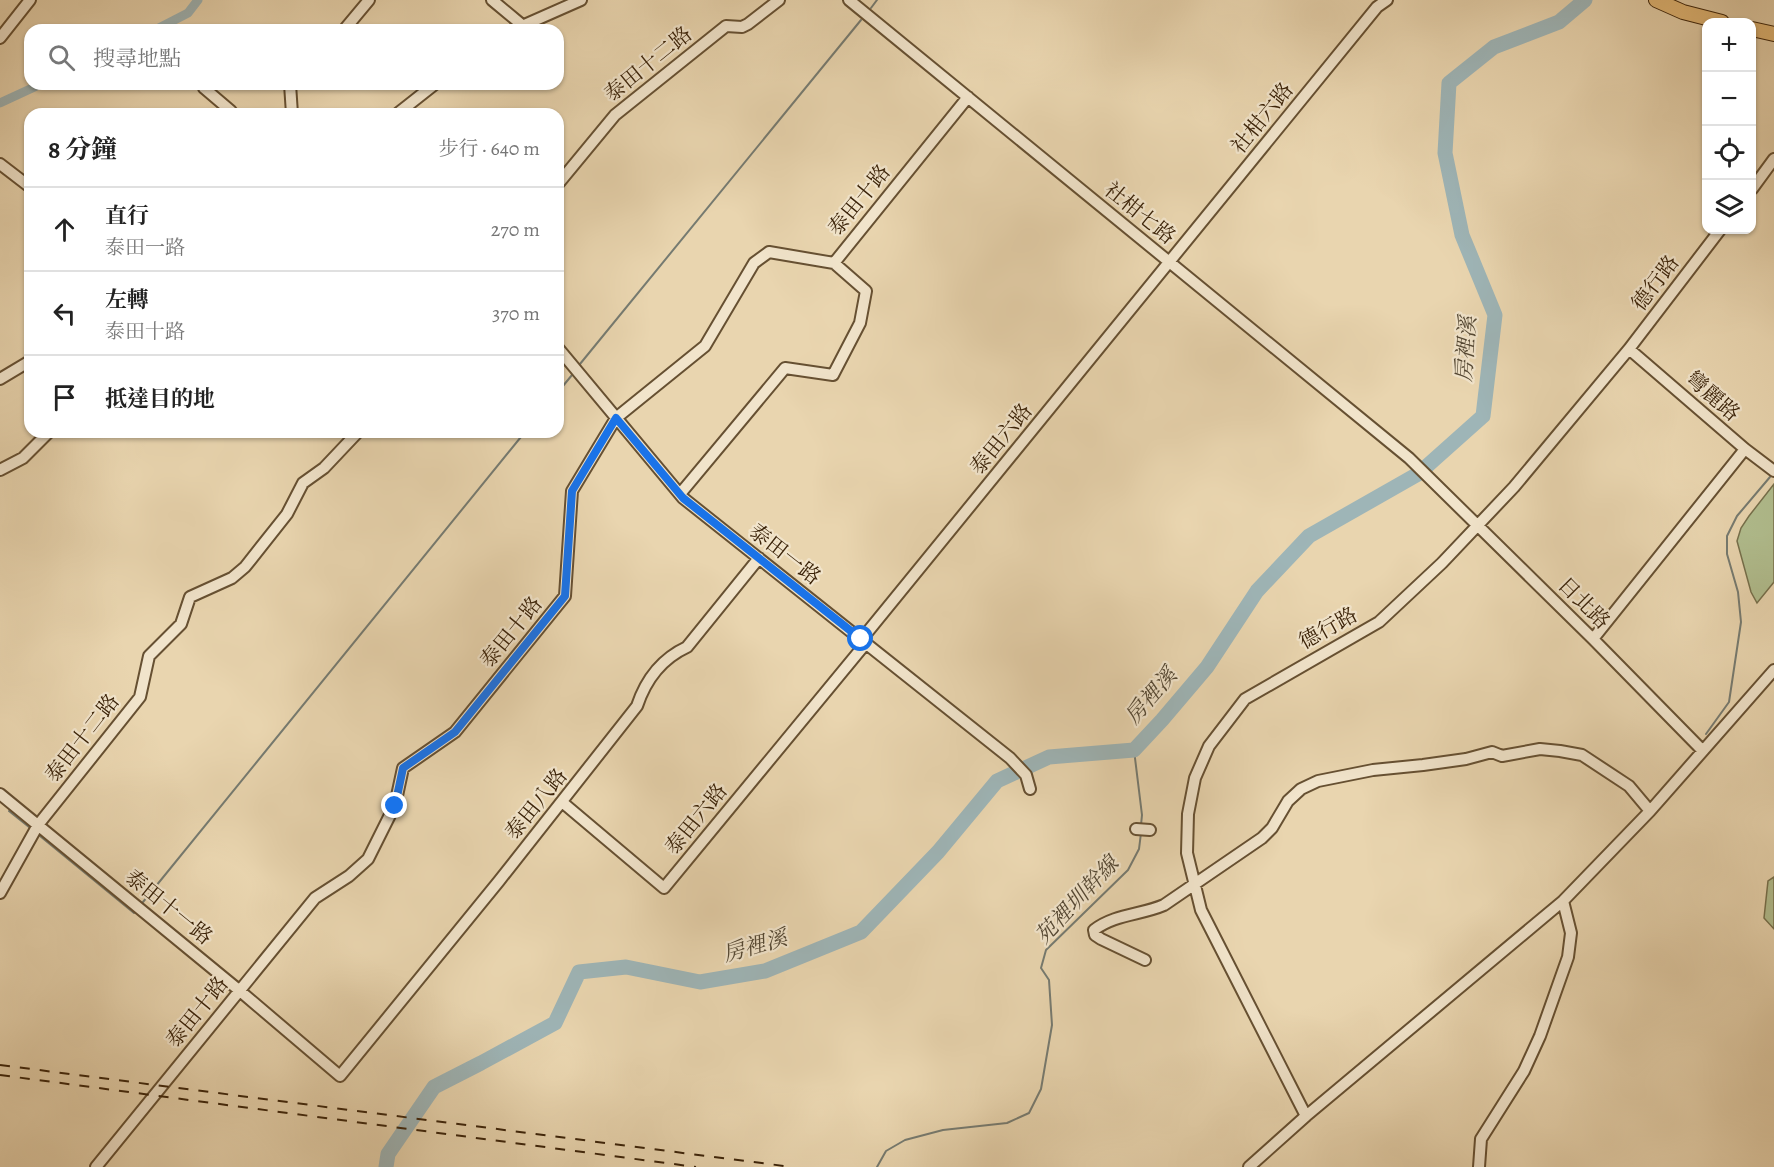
<!DOCTYPE html>
<html lang="zh-TW">
<head>
<meta charset="utf-8">
<style>
	:root { --surface:#fff; --page:#f2f2f2; --text:#222; --muted:#767676; --line:#e0e0e0 }
	body { margin:0; font-family:Alegreya,"Noto Serif TC",serif; background:var(--page); color:var(--text) }
	.controls { position:absolute; right:18px; top:18px; display:grid; overflow:hidden; border-radius:12px; box-shadow:0 2px 4px #0004 }
	.controls button { width:54px; height:54px; display:grid; place-items:center; padding:0; border:0; border-bottom:2px solid var(--line); background:var(--surface); color:var(--text); font:30px sans-serif }
	.stop { position:absolute; width:18px; height:18px; margin:-14px; border:4px solid #1a73e8; border-radius:50%; background:#fff }
	.stop.end { background:#1a73e8; border-color:#fff; box-shadow:0 2px 6px #0008 }
	.list { margin:0; padding:0; list-style:none }
	h2 { display:flex; justify-content:space-between; align-items:center; height:78px; margin:0; padding:0 24px; font-size:26px }
	h2 small { font-size:20px; font-weight:400; color:var(--muted) }
	.list li { display:grid; grid-template-columns:39px 1fr auto; gap:18px; align-items:center; box-sizing:border-box; height:84px; padding:0 24px; border-top:2px solid var(--line) }
	.list b { display:block; font-size:22px; white-space:nowrap }
	.list p { margin:0; font-size:20px; white-space:nowrap; color:var(--muted) }
	.list em { font-size:20px; font-style:normal; color:var(--muted) }
	.icon { flex:none; width:33px; height:33px; fill:none; stroke:currentColor; stroke-width:2; stroke-linecap:round; stroke-linejoin:round }
	.map { position:relative; flex:none; width:1774px; height:1167px; overflow:hidden }
	.search { position:absolute; background:var(--surface); box-shadow:0 2px 4px #0004; left:24px; top:24px; width:540px; height:66px; display:flex; align-items:center; gap:15px; box-sizing:border-box; padding:0 21px; border-radius:18px; color:var(--muted); font-size:22px }
	.panel { position:absolute; background:var(--surface); box-shadow:0 2px 4px #0004; left:24px; top:108px; width:540px; height:330px; border-radius:18px }
	.map>svg:first-child { display:block }
</style>
</head>
<body>
<div class="map">
<svg width="1774" height="1167" viewBox="0 0 1774 1167">
	<rect width="100%" height="100%" fill="#e9d5af"/>
	<filter id="stains"><feTurbulence type="fractalNoise" baseFrequency=".00333" numOctaves="4"/><feColorMatrix values="0 0 0 0 .2 0 0 0 0 .09 0 0 0 0 .02 0 0 0 .5 -.17"/></filter>
	<radialGradient id="worn" r=".72"><stop offset=".6" stop-color="#630" stop-opacity="0"/><stop offset="1" stop-color="#630" stop-opacity=".3"/></radialGradient>
	<path fill="#b1be8f" stroke="#76704c" stroke-width="1.5" d="M1774,484V582L1757,603L1751,592L1737,541L1741,528L1749,516Z
		M1774,877V929L1764,918L1768,881Z"/>
	<g fill="none" stroke-linecap="round" stroke-linejoin="round">
		<path stroke="#767b71" stroke-width="2" d="M871,8L877,0
			M580,364L861,20
			M558,392L572,375
			M1706,734L1729,702L1741,622L1738,592L1727,554V536L1737,516L1770,477
			M1134,750L1142,815L1141,825
			M9,811L29,827
			M40,836L134,913
			M143,902L525,432
			M877,1167L886,1151L905,1140L943,1130L1007,1123L1029,1113L1041,1089L1052,1025L1049,980L1041,968L1046,950L1128,870L1139,849L1141,833"/>
		<path stroke="#9eb5b7" stroke-width="9" d="M155,30L188,13L198,0
			M0,103L41,84"/>
		<path stroke="#9eb5b7" stroke-width="15" d="M386,1167L388,1154L434,1087L481,1063L555,1023L579,972L626,967L700,982L765,971L861,932L938,852L997,781L1049,757L1134,750L1162,720L1207,667L1257,591L1309,536L1418,474L1483,416L1495,315L1462,235L1445,153L1449,83L1494,47L1559,22L1585,0"/>
		<defs>
			<path id="minor" d="M492,0L522,25
				M849,0L1409,458L1593,639L1702,750
				M344,30L369,0
				M513,30L581,0
				M0,38L30,0
				M208,84L204,88L231,111L229,114
				M290,84L292,114
				M397,114L435,84
				M0,164L30,187
				M558,184L615,115L726,26L742,27L748,24L779,0
				M1752,189L1774,159
				M558,348L683,498L1010,758L1026,775L1030,789
				M1629,349L1745,449L1774,471
				M0,379L30,361
				M0,470L23,458L49,432
				M680,494L785,368L833,375L860,323L866,291L834,263
				M1593,639L1745,449
				M861,640L1377,7L1387,0
				M0,794L240,991L340,1076L499,881L637,706C646,679 661,659 687,647L759,558
				M562,802L664,888L866,643
				M1136,829L1150,830
				M0,893L38,825L140,697L149,656L181,624L190,597L232,578L245,567L287,514L303,483L324,468L358,432
				M1145,960L1101,939L1095,935L1094,930C1115,914 1141,915 1164,905L1262,838L1272,828L1288,801L1301,789L1318,781L1373,770L1423,765L1466,759L1492,752L1502,756L1540,749L1560,751L1582,755L1629,786L1650,811
				M1306,1116L1201,910L1187,853L1188,814L1195,778L1209,746L1245,699L1379,622L1442,563L1514,487L1629,349L1720,230
				M96,1167L315,898L349,876L368,859L395,805L403,768L455,732L565,596L572,491L616,418L705,346L754,263L769,252L834,263L968,97
				M1249,1167L1306,1116L1563,901L1650,811L1774,670
				M1479,1167L1481,1139L1524,1071L1540,1036L1568,957L1571,933L1563,901"/>
			<path id="major" d="M1656,0L1683,12L1722,22
				M1752,29L1774,34"/>
		</defs>
		<use href="#minor" stroke="#665032" stroke-width="14"/>
		<use href="#major" stroke="#3b2309" stroke-width="16"/>
		<use href="#minor" stroke="#f1e4cb" stroke-width="10"/>
		<use href="#major" stroke="#e4ba78" stroke-width="14"/>
		<path stroke="#3b2309" stroke-width="2" stroke-dasharray="10 10" stroke-linecap="butt" d="M0,1065L792,1167
			M0,1075L696,1167"/>
	</g>
	<g fill="none" stroke-linecap="round" stroke-linejoin="round">
		<path stroke="#1a73e8" stroke-width="8" d="M395,806L403,768L455,732L565,596L572,491L616,418L683,498L861,639"/>
	</g>
	<g text-anchor="middle" dominant-baseline="central" stroke-width="4.5" stroke-linejoin="round" paint-order="stroke">
		<g font-size="21" fill="#3b2309" stroke="#f1e4cb">
			<text transform="translate(648 64) rotate(-39)">泰田十二路</text>
			<text transform="translate(1262 118) rotate(-51)">社柑六路</text>
			<text transform="translate(859 200) rotate(-51)">泰田十路</text>
			<text transform="translate(1140 213) rotate(39)">社柑七路</text>
			<text transform="translate(1655 283) rotate(-53)">德行路</text>
			<text transform="translate(1713 396) rotate(41)">彎麗路</text>
			<text transform="translate(1001 439) rotate(-51)">泰田六路</text>
			<text transform="translate(785 554) rotate(38)">泰田一路</text>
			<text transform="translate(1584 603) rotate(45)">日北路</text>
			<text transform="translate(1328 628) rotate(-29)">德行路</text>
			<text transform="translate(511 632) rotate(-51)">泰田十路</text>
			<text transform="translate(82 738) rotate(-52)">泰田十二路</text>
			<text transform="translate(536 804) rotate(-51)">泰田八路</text>
			<text transform="translate(696 819) rotate(-51)">泰田六路</text>
			<text transform="translate(169 907) rotate(39)">泰田十一路</text>
			<text transform="translate(197 1012) rotate(-51)">泰田十路</text>
		</g>
		<g font-size="22" font-style="italic" fill="#544834" stroke="#f1e4cb">
			<text transform="translate(1466 349) rotate(-86)">房裡溪</text>
			<text transform="translate(1151 696) rotate(-49)">房裡溪</text>
			<text transform="translate(1077 900) rotate(-47)">苑裡圳幹線</text>
			<text transform="translate(755 946) rotate(-16)">房裡溪</text>
		</g>
	</g>
	<rect width="100%" height="100%" filter="url(#stains)"/>
	<rect width="100%" height="100%" fill="url(#worn)"/>
</svg>
<div class="controls">
<button>+</button>
<button>−</button>
<button><svg class="icon" aria-label="locate" viewBox="0 0 24 24"><circle cx="12" cy="12" r="6"/><path d="M12 2v4M12 18v4M2 12h4M18 12h4"/></svg></button>
<button><svg class="icon" aria-label="layers" viewBox="0 0 24 24"><path d="M12 4l9 5-9 5-9-5zM3 14l9 5 9-5"/></svg></button>
</div>
<div class="stop" style="left:861px;top:639px"></div>
<div class="stop end" style="left:395px;top:806px"></div>
<div class="search"><svg class="icon" aria-label="search" viewBox="0 0 24 24"><circle cx="10" cy="10" r="6"/><path d="M15 15l6 6"/></svg>搜尋地點</div>
<section class="panel">
<h2>8 分鐘<small>步行 · 640 m</small></h2>
<ul class="list">
<li><svg class="icon" aria-label="ahead" viewBox="0 0 24 24"><path d="M12 20V5M6 11l6-6 6 6"/></svg><div><b>直行</b><p>泰田一路</p></div><em>270 m</em></li>
<li><svg class="icon" aria-label="left" viewBox="0 0 24 24"><path d="M17 20v-9H6M10 6l-5 5 5 5"/></svg><div><b>左轉</b><p>泰田十路</p></div><em>370 m</em></li>
<li><svg class="icon" aria-label="arrive" viewBox="0 0 24 24"><path d="M6 21V4h12l-3 4 3 4H6"/></svg><div><b>抵達目的地</b></div></li>
</ul>
</section>
</div>
</body>
</html>
